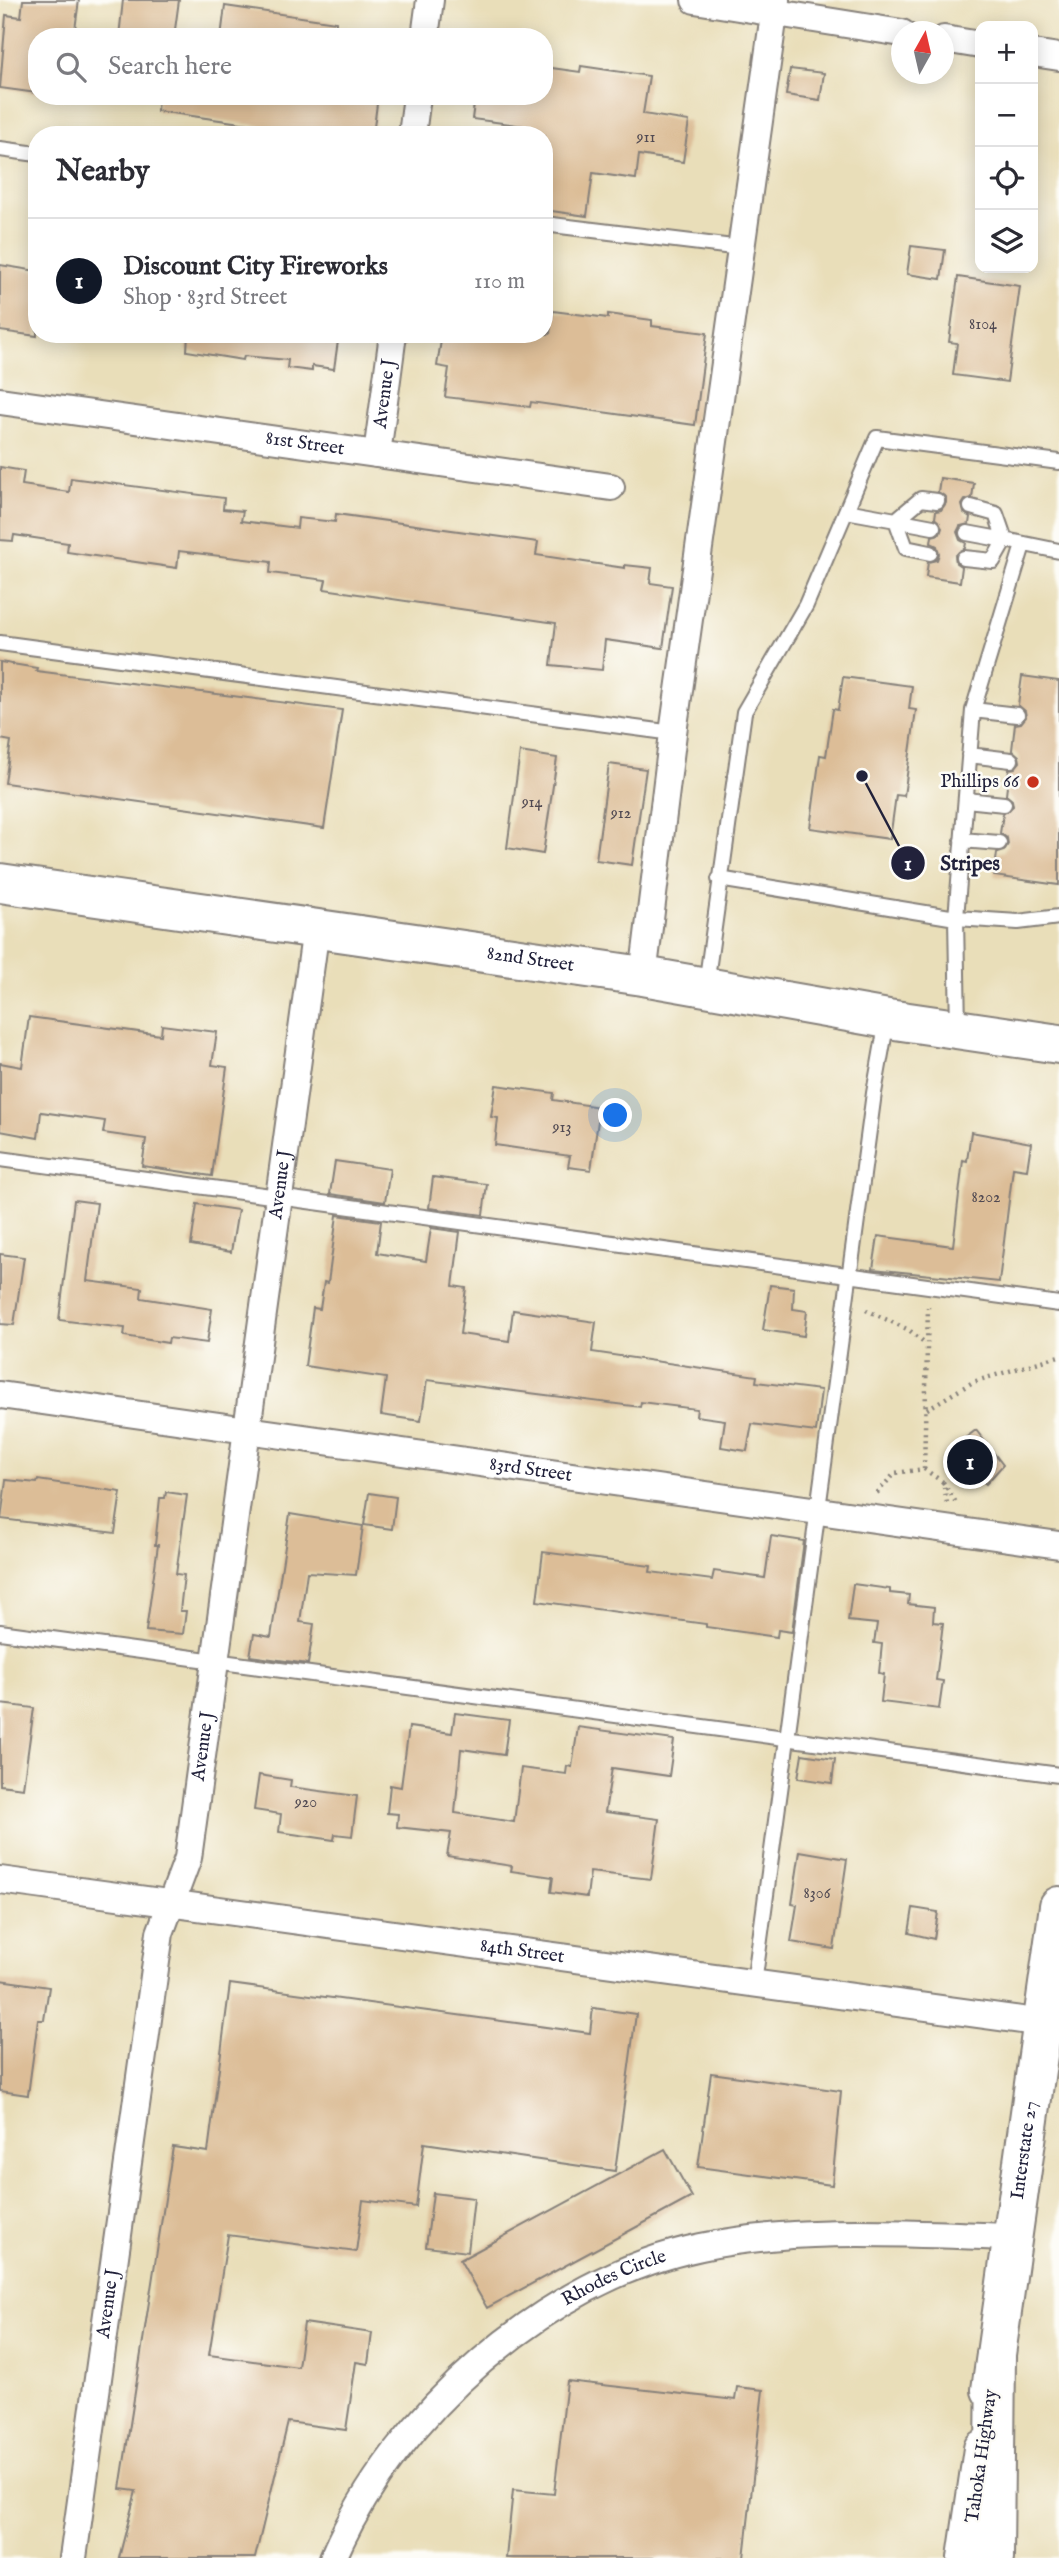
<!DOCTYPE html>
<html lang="en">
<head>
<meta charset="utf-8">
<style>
	:root { --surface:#fff; --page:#f7f7f7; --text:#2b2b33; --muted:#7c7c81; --line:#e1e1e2; --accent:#111827 }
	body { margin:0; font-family:"IM FELL English",serif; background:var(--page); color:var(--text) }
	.controls { position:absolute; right:21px; top:21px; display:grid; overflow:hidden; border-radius:14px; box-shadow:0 4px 18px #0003 }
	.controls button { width:63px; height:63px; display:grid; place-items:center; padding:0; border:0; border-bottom:2px solid var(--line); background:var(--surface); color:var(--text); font:35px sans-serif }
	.compass { position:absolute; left:891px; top:21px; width:63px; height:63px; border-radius:50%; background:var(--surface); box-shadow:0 4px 18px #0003; rotate:8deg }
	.you { position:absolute; left:616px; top:1116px; width:24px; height:24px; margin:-18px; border:5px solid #fff; border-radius:50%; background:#1a73e8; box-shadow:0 0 0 10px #1a73e833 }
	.badge { display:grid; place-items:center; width:46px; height:46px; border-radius:50%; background:var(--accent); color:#fff; font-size:23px; font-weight:700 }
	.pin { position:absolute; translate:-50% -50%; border:4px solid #fff; box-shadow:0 2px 7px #0006 }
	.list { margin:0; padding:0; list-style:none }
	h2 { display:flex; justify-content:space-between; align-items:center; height:91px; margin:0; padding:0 28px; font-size:30px }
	h2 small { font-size:23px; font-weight:400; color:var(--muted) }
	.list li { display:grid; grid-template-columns:46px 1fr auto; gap:21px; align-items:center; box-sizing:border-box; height:126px; padding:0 28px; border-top:2px solid var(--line) }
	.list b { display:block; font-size:26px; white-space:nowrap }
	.list p { margin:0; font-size:23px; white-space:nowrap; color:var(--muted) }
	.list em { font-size:23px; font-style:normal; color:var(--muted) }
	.icon { flex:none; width:38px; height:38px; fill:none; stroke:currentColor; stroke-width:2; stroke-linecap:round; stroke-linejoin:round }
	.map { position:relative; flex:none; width:1059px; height:2558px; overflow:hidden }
	.search { position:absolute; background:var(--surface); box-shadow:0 4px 18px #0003; left:28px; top:28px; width:525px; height:77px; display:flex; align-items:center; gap:18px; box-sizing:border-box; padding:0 24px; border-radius:28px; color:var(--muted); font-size:26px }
	.panel { position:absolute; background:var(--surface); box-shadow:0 4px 18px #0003; left:28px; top:126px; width:525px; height:217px; border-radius:28px }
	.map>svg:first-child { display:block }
</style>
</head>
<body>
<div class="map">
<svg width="1059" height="2558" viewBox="0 0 1059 2558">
	<rect width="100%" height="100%" fill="#fdfcf7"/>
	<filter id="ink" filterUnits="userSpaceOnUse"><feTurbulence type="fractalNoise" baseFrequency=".0143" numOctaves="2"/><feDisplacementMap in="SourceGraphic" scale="14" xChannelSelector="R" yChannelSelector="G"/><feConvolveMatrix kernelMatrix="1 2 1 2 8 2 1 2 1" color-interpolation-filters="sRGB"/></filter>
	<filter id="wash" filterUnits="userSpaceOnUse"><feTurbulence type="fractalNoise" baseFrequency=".00686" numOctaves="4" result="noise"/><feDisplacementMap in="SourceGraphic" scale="28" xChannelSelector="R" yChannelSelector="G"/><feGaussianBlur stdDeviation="1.57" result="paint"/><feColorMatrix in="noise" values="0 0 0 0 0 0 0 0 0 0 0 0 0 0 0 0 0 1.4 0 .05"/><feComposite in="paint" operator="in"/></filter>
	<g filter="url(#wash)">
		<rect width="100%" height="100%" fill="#e9deb9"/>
		<g id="blocks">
			<path fill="#dcbd97" d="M23,0H79L74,37H37V93L0,88L6,15L21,17Z
				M123,0H179L174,37H119Z
				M225,6L336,22L335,37H221Z
				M581,66L649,76L643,114L689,121L683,162L639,155L636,179L593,173L587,216L544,210V135H524L525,126L472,119L475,96H544V67L580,72Z
				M790,69L824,73L820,100L786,95Z
				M158,96H378L373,135H324L157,111Z
				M911,246L945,250L941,279L907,274Z
				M0,265L37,271V336L0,331Z
				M958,277L1020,286L1007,382L953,375L957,343L949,342Z
				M553,311L608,318V314L652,320V326L707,333L695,425L531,402L530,407L445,397L449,368L437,366L442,334H550Z
				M188,334H339L334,369L312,366V371L287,368L288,360L244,356L243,360L187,351Z
				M0,467L24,471L22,485L69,492L71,478L224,498L223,509L243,511L241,521L297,528L298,518L335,522L336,514L538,542L536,555L625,568V565L652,568L650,583L672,586L663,648L605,640L602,670L551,665L556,623L324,589L326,580L270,573L271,562L179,551L177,568L67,552L68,543L14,535L13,541L0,540Z
				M940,478L974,483L972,498L965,500L962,505L964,513L970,517L969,524L960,526L957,532L960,540L966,543L965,548L955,556L956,563L962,567L960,582L926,577L928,562L937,560L939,554L937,546L931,543L932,536L940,534L942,528L935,518L936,511L941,510L946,503V497L938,492Z
				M0,662L37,668L36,671L342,710L324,828L5,783L11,741L0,739Z
				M1022,676L1059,681V885L994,876L997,853L1004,851L1008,844L1007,838L1000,833L1003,814L1013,806L1012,800L1006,795L1009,769L1015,768L1020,762L1019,756L1012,750L1015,724L1021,723L1026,717L1025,711L1018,705Z
				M843,677L912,686L909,709L916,710L904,796L896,795L890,839L810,828L820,755L826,756L833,709L838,710Z
				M520,752L557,758L543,854L507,848Z
				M609,764L646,769L632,865L596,860Z
				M29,1017L161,1035L162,1025L217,1032L212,1065L227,1067L212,1176L142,1166L146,1139L103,1133L105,1121L41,1112L38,1138L0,1131V1063L22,1067Z
				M496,1085L554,1093L553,1100L600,1107L591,1170L568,1167L570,1156L495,1145L498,1118L491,1117Z
				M971,1132L1031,1143L1027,1170L1013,1168L999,1282L873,1269L878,1236L953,1246L963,1160L967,1161Z
				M335,1161L390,1169L385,1202L330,1194Z
				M433,1177L487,1184L483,1215L429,1208Z
				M74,1200L97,1203L87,1281L142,1288L141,1298L212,1309L207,1343L169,1338L168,1343L124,1336L125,1328L59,1320Z
				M197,1204L238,1210L231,1252L191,1245Z
				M337,1215L381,1221L377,1253L426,1261L431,1228L460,1232L453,1286L466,1288L460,1334L509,1341L513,1310L596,1322L592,1352L757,1376L756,1382L821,1390L816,1432L752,1424L747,1451L721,1447L725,1420L696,1416L697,1409L641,1402L640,1407L427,1380L421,1421L381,1415L386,1378L305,1366L313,1308L320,1309L324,1282L328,1283Z
				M0,1254L24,1257L14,1325L0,1324Z
				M770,1285L794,1288L793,1309L807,1311L804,1336L763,1330Z
				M976,1430L1003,1465L986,1484L948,1451Z
				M6,1480L37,1483L38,1480L121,1492L115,1533L1,1519Z
				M166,1492L187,1495L176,1574L184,1575L180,1611H186L183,1634L146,1631L158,1545H155L160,1498H165Z
				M369,1493L396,1497L392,1529L364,1525Z
				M290,1514L363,1526L356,1575L307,1572L300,1622L314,1624L308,1664L250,1656L254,1634L271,1637Z
				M771,1536L804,1541L792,1632L778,1630L777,1637L706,1627V1624L537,1601L543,1552L651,1566L650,1572L712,1580L714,1571L765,1578Z
				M853,1584L890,1589V1593L909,1595L908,1604L934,1607L933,1622L943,1623L936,1680L943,1681L939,1709L881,1702L884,1674L879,1673L882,1644L874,1643L877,1624L848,1621Z
				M0,1704L34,1708L23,1788L0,1785Z
				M455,1713L509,1720L504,1755L461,1749L455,1813L514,1822L521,1768L566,1774L567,1766L572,1767L578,1727L674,1740L669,1776L612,1768L605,1812L659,1819L651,1879L590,1872L587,1897L551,1892L553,1877L511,1871L512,1866L447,1856L451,1833L397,1827L398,1814L387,1813L390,1785L401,1787L409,1727L452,1733Z
				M802,1754L835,1759L832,1783L798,1778Z
				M259,1775L291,1780L290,1787L357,1796L352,1836L335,1834L334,1840L279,1832L281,1814L254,1810Z
				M800,1851L847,1859L834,1949L791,1942L797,1905L792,1904Z
				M913,1908L938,1912L934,1939L909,1933Z
				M0,1980L49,1987L44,2020H38L28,2095L0,2091Z
				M230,1984L590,2033L593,2008L636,2014L615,2171L424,2143L416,2207L363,2200L356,2252L228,2235L209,2355L298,2367L304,2323L372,2333L368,2364L356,2362L346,2430L288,2422L255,2558H119L136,2491L120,2489L173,2147L208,2152Z
				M711,2073L841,2091L832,2185L698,2167Z
				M665,2149L692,2197L487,2308L460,2260Z
				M433,2193L474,2198L468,2252L426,2247Z
				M567,2381L735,2400L737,2387L763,2390L744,2558H506L513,2490L554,2494Z"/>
		</g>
	</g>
	<g filter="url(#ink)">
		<use href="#blocks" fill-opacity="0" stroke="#86807a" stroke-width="2"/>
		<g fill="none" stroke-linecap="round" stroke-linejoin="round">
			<defs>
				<path id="service" d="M0,149L37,154
					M544,224L741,248
					M971,507L996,514L1005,540L1059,551
					M846,511L896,520L921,499L937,501
					M896,520L906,548L930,553
					M896,520L933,527
					M964,558L993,561L1005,540L967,533
					M0,643L673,733
					M973,710L1017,715
					M969,755L1011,760
					M966,800L1004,804
					M962,840L999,843
					M719,879L956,918L973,710L1023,545
					M706,985L744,712L806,605L877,438L1059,462
					M958,1028L956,918L1018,922L1059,917
					M0,1159L1059,1304
					M0,1632L1059,1775
					M754,1984L874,1093L887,1020"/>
				<g id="minor">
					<path d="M695,0L902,33"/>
					<path d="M425,37L430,0"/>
					<path d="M944,39L980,45"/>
					<path d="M1033,53L1059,57"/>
					<path d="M412,135L417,96"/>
					<path id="s1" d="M0,401L611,487"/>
					<path id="s2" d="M377,454L393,334"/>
					<path d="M643,976L673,733L776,0"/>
					<path id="s3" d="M0,1395L1059,1545"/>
					<path id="s4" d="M0,1880L1043,2023"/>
					<path id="s5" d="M73,2558L160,1933L188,1858L316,928"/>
					<path id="s6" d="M333,2558C394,2415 547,2278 701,2247C803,2226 910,2234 1013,2237"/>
				</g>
				<g id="secondary">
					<path id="s7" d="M0,883L643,976L888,1019L1059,1044"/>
					<path id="s8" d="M991,2390L1059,1906"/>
					<path d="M967,2558L983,2449"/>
				</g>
				<path id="motorway" d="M994,2558L996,2355"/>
			</defs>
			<use href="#service" stroke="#86807a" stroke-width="18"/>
			<use href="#minor" stroke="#86807a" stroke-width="30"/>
			<use href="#secondary" stroke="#86807a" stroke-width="42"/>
			<use href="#motorway" stroke="#86807a" stroke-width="42"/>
			<path stroke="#86807a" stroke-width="4.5" stroke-dasharray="2 5" stroke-linecap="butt" d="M866,1310L909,1330L925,1343
				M927,1409L973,1382L1059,1356
				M924,1469L943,1482L947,1503
				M943,1482L957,1504
				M877,1493L895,1473L924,1469L928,1307"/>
			<use href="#service" stroke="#fff" stroke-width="14"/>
			<use href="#minor" stroke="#fff" stroke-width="26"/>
			<use href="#secondary" stroke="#fff" stroke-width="38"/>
			<use href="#motorway" stroke="#fff" stroke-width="38"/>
		</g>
	</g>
	<circle fill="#c8321e" stroke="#fdfcf7" stroke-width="2.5" cx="1033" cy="782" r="7"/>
	<g text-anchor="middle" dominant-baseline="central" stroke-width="5" stroke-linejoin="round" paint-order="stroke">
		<g font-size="16" fill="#504952">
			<text x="646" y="138">911</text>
			<text x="983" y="325">8104</text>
			<text x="532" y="803">914</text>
			<text x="621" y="814">912</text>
			<text x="562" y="1128">913</text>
			<text x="986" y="1198">8202</text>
			<text x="306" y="1803">920</text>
			<text x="817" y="1894">8306</text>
		</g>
		<g font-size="19" fill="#22223b" stroke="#fdfcf7">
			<text stroke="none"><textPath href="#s2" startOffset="61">Avenue J</textPath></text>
			<text stroke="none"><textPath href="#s1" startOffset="308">81st Street</textPath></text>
			<text stroke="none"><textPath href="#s7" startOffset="536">82nd Street</textPath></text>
			<text stroke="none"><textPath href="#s5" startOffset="1391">Avenue J</textPath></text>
			<text stroke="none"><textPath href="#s3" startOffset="536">83rd Street</textPath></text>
			<text stroke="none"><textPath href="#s5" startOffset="824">Avenue J</textPath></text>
			<text stroke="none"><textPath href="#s4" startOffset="527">84th Street</textPath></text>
			<text stroke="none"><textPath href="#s8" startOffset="242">Interstate 27</textPath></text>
			<text stroke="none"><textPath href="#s6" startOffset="406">Rhodes Circle</textPath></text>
			<text stroke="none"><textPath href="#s5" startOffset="257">Avenue J</textPath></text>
			<text transform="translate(982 2456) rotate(-82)">Tahoka Highway</text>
		</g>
		<g font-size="19" fill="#22223b" stroke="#fdfcf7" text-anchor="end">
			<text x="1019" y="782">Phillips 66</text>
		</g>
	</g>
	<path fill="none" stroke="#22223b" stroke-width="2.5" d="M862 776L908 863"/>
	<g fill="#22223b" stroke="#fdfcf7" stroke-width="2.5">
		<circle cx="862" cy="776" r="7"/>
		<circle cx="908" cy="863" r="18"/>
	</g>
	<g font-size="21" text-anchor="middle" font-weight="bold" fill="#fff">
		<text x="908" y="870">1</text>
	</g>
	<g font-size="21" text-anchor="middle" font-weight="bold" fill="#22223b" stroke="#fdfcf7" stroke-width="5" stroke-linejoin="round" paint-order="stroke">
		<text x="970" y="870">Stripes</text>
	</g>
</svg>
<div class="controls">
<button>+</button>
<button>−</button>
<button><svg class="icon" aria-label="locate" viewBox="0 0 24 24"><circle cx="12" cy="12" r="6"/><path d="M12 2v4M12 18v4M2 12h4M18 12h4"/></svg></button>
<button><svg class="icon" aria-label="layers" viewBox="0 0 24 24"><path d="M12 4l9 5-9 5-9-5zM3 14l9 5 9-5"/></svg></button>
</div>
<svg class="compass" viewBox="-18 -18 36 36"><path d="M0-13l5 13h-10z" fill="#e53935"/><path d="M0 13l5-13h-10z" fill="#7c7c81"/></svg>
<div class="you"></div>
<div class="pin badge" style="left:970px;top:1462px">1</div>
<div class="search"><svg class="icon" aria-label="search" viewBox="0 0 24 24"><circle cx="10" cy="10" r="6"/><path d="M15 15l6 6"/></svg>Search here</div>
<section class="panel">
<h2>Nearby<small></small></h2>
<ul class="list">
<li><span class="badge">1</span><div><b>Discount City Fireworks</b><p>Shop · 83rd Street</p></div><em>110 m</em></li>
</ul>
</section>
</div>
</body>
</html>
